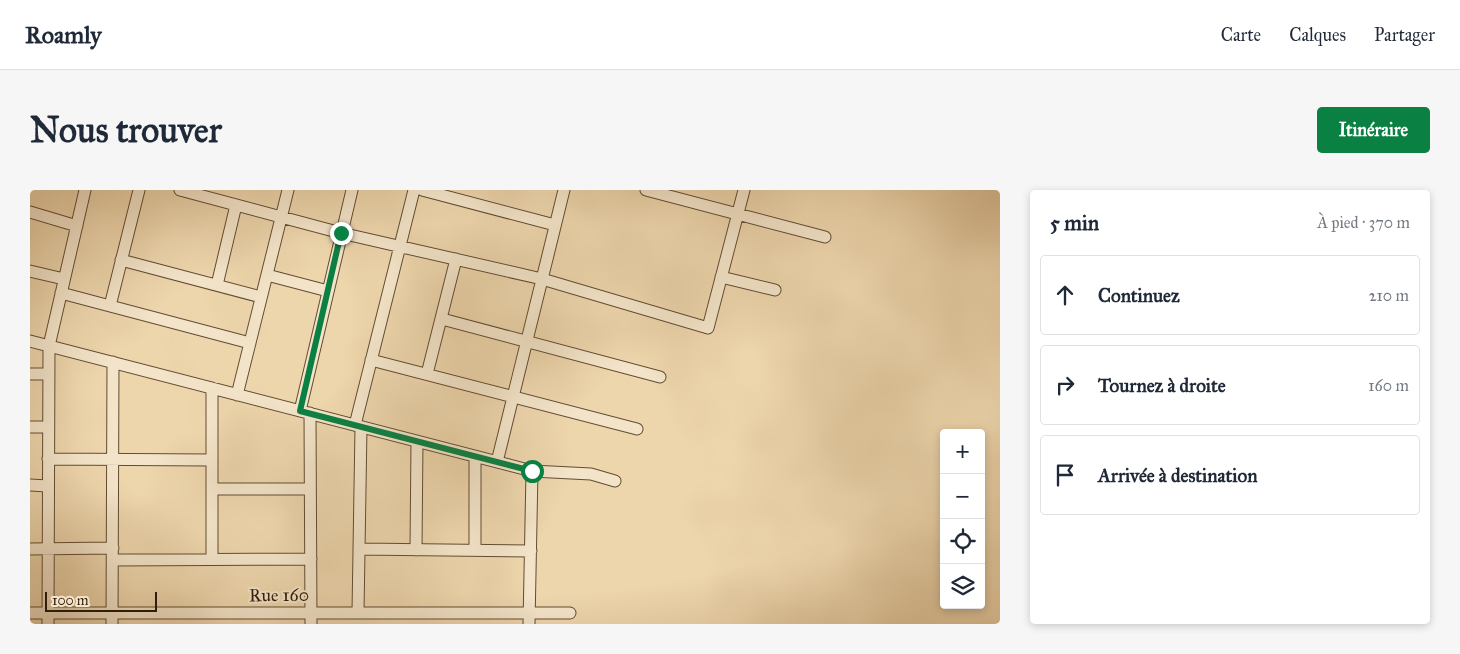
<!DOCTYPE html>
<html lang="fr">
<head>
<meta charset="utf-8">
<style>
	:root { --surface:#fff; --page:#f6f6f7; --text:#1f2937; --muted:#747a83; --line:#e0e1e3; --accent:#0b8043 }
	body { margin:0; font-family:"IM FELL Great Primer",serif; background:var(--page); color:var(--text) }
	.controls { position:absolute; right:15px; bottom:15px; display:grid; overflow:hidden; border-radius:5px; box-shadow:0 2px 8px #0003 }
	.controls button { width:45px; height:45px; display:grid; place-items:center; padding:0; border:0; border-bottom:1px solid var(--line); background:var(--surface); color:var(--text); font:25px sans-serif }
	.scale { position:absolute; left:15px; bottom:12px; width:112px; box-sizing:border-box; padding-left:5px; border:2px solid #331e0a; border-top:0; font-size:14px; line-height:18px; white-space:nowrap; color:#331e0a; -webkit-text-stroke:4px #f3e4c9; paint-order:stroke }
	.stop { position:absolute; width:15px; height:15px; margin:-11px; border:4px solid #0b8043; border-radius:50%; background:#fff }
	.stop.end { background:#0b8043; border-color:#fff; box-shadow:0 1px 5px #0008 }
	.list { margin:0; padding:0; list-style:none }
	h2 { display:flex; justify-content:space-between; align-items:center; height:65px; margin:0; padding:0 20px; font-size:21px }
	h2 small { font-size:16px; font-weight:400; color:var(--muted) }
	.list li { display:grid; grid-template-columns:32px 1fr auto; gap:15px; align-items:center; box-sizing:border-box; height:80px; margin:0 10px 10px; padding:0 10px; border:1px solid var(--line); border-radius:5px }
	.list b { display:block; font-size:19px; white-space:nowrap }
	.list em { font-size:16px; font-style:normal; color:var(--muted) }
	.icon { flex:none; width:28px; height:28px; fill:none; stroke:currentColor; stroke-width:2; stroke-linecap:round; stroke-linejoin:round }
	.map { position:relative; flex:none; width:970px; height:434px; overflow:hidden; border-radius:5px }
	header { display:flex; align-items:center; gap:30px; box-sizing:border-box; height:70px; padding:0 25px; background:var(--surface); border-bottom:1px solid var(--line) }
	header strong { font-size:24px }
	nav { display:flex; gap:28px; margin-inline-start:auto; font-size:18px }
	.intro { display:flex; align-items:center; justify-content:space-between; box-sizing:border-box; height:120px; padding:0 30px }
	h1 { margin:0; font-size:35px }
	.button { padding:12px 22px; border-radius:5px; background:var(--accent); color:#fff; font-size:18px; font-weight:700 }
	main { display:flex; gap:30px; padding:0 30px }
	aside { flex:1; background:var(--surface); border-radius:5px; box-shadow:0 2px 8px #0003 }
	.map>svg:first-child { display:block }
</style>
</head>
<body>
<header>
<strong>Roamly</strong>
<nav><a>Carte</a><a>Calques</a><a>Partager</a></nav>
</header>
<div class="intro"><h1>Nous trouver</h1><a class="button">Itinéraire</a></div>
<main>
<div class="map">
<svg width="970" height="434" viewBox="0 0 970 434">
	<rect width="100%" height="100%" fill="#edd5ac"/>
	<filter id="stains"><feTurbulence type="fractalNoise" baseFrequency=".004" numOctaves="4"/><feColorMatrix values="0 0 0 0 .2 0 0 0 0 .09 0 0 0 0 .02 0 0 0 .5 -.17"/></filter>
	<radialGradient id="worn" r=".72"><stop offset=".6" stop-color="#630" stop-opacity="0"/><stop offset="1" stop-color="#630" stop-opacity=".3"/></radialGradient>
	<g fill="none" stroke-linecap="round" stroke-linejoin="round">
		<defs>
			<path id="minor" d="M150,0L311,43L512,89L678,138L714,0
				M392,0L525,35
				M616,0L795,47
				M0,22L47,36
				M91,70L231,107
				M0,81L34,89
				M237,85L298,101
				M691,87L745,100
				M187,95L206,15
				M31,103L220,153
				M80,116L109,0
				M412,129L630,187
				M0,151L502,281L561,284L585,291
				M341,170L607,239
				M0,184H18
				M397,184L426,69
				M182,198V369
				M207,205L258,0
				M270,221L322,0
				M280,223L281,434
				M325,235L384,0
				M0,237H18
				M445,266V360
				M18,269L181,270
				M467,272L534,0
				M0,295L18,296
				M182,299H280
				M0,359L83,358
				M329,359L501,361
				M386,360L387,251
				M83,370L281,369
				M328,422L331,237
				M0,423H540
				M18,434L19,156L55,0
				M82,434L83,172
				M499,434L502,281"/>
		</defs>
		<use href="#minor" stroke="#624c32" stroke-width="13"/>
		<use href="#minor" stroke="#f3e4c9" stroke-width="11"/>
	</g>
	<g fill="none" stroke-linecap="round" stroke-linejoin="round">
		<path stroke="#0b8043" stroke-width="6" d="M311,43L270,221L502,281"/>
	</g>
	<g text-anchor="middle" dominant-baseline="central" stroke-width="4" stroke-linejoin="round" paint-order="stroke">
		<g font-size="18" fill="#331e0a" stroke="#f3e4c9">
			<text transform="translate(249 405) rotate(-1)">Rue 160</text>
		</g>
	</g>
	<rect width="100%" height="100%" filter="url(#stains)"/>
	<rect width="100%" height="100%" fill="url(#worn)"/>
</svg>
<div class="controls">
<button>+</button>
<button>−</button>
<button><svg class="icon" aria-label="locate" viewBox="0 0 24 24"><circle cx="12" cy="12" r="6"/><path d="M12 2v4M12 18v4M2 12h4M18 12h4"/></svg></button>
<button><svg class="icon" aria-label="layers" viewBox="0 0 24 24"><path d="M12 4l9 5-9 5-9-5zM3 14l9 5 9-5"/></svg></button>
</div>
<div class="scale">100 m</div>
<div class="stop" style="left:502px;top:281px"></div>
<div class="stop end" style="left:311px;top:43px"></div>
</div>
<aside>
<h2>5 min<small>À pied · 370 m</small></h2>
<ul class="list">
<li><svg class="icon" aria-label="ahead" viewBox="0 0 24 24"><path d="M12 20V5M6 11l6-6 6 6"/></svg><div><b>Continuez</b></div><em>210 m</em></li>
<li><svg class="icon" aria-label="right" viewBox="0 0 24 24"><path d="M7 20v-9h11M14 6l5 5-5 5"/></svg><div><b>Tournez à droite</b></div><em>160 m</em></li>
<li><svg class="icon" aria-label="arrive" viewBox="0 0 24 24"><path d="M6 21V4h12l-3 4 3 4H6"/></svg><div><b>Arrivée à destination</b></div></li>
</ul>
</aside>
</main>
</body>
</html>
